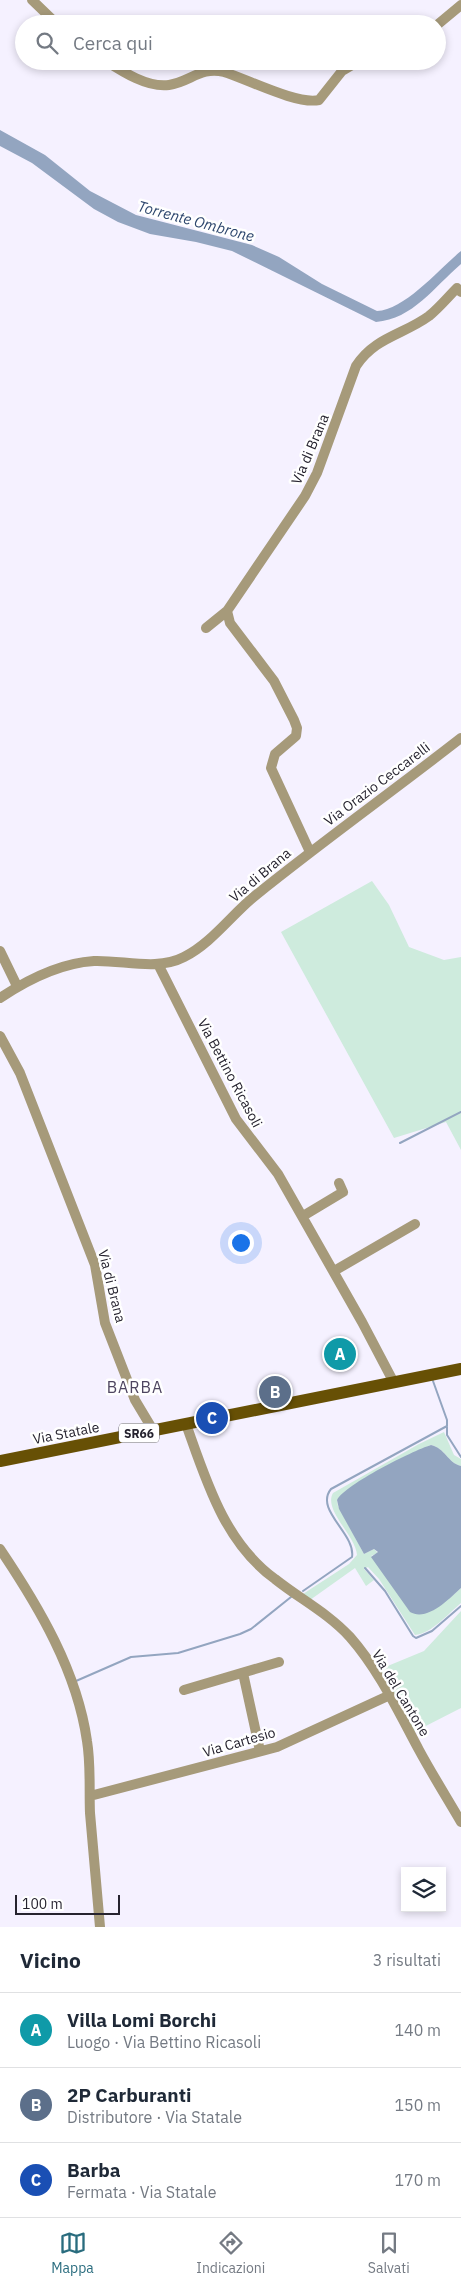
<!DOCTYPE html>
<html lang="it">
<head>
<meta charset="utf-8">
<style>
	:root { --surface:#fff; --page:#f6f6f7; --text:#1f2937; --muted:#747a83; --line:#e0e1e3; --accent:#296c7e }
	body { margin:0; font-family:"IBM Plex Sans",sans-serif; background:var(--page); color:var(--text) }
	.controls { position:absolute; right:15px; bottom:15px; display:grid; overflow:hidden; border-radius:0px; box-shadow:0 2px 8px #0003 }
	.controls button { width:45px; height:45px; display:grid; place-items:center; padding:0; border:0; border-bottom:1px solid var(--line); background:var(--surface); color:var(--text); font:25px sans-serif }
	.scale { position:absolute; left:15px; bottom:12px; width:105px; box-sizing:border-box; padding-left:5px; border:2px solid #26232f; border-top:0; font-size:14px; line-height:18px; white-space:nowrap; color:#26232f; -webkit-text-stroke:4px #fff; paint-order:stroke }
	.you { position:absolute; left:240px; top:1242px; width:18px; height:18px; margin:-12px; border:4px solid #fff; border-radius:50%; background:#1a73e8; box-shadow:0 0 0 8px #1a73e833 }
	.badge { display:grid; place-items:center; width:32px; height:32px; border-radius:50%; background:var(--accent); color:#fff; font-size:16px; font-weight:700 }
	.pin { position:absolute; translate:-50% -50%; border:2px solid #fff; box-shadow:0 1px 5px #0006 }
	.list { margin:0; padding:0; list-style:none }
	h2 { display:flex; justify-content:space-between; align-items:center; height:65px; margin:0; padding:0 20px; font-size:21px }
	h2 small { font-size:16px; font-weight:400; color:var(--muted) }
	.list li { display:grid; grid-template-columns:32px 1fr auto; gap:15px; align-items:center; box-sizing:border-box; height:75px; padding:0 20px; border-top:1px solid var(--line) }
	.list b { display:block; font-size:19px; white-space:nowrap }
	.list p { margin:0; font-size:16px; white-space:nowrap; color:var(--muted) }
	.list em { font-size:16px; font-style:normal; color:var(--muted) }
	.icon { flex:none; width:28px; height:28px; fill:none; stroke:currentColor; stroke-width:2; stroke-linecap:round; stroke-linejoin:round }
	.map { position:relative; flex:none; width:461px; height:1927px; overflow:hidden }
	.search { position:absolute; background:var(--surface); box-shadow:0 2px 8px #0003; left:15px; right:15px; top:15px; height:55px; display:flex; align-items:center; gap:12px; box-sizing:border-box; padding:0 18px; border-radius:28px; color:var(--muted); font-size:19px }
	.sheet { height:290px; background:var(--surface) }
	nav { display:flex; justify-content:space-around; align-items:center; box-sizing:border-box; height:70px; border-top:1px solid var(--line); background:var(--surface); font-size:14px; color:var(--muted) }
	nav a { display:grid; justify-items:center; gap:2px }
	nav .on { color:var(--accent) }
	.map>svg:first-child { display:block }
</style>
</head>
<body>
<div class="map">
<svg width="461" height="1927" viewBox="0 0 461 1927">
	<rect width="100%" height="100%" fill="#f5f1ff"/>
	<path fill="#ceebdd" d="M372,881L389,905L409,947L444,960L461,957V1150L446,1122L394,1138L281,932Z
		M444,1432L454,1455L461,1459V1466C448,1463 445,1448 431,1445L357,1483L337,1500L338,1506L364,1554L374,1549L378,1553L371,1556L450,1598L461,1588V1603C449,1613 431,1634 415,1635L379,1579L368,1567L364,1569L374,1580L366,1586L355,1568L310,1600L303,1594L349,1564L357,1555C356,1536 323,1510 333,1493L419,1444Z
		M461,1611V1708L414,1732L378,1670L424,1651Z"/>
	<path fill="#93a5c0" d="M0,130L45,155L90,191L136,215L252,245L279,257L322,284L377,311C405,310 440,268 461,251V264C434,287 413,319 376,322L232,251L196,242L150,234L118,222L94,209L32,163L0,146Z
		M431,1445C445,1448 448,1463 461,1466V1588C449,1599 427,1622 410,1612L371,1557L378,1552L374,1549L364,1554L339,1509L337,1500C346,1484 412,1451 431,1445Z"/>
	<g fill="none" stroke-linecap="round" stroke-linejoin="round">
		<path stroke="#93a5c0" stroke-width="2" d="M400,1143L461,1112
			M447,1427V1435L461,1457
			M365,1568L385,1591L413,1636L416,1638L432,1631L461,1606
			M303,1591L352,1557C356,1534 314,1510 331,1489L447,1426V1420L433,1381
			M76,1681L131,1657L178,1653L240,1634L251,1629L291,1597"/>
		<path stroke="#a69a7a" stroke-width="10" d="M32,0L57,24
			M437,25L461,5
			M106,61C123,72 148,88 169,85C190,82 201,66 224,72C247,79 297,105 319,100L342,71L359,61
			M227,611L230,623L274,681L294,720L297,728L296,736L275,754L271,768L310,852
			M206,628L227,611L305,496L317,473L356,366C375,337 403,335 429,316C439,308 448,297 457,288L461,292
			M0,951L17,986
			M158,964L236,1119L278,1174L362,1322L392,1379V1383
			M0,998C27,980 61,963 94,961C124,960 157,971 184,957C212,943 232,914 256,895C323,841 393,791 461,738
			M0,1036L20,1073L95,1265L105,1323L135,1400L153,1430
			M303,1216L343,1192L339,1183
			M334,1271L415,1224
			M186,1424C206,1480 224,1542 275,1579C300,1599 328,1613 350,1637C379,1670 398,1711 419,1750C432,1774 447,1798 461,1822
			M0,1549C39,1607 77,1671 87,1741C91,1765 89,1790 90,1813C93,1851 97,1889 100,1927
			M243,1673L260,1751
			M184,1690L279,1662
			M90,1796L277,1747L390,1695"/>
		<path stroke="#675005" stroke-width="12" d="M0,1461L461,1369"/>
	</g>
	<g text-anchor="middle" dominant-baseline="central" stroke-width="5" stroke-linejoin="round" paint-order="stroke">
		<rect fill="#fff" stroke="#67656d" stroke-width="1" x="119" y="1423.5" width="40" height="19" rx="4"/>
		<g font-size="12" font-weight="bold" fill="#26232f">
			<text x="139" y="1433">SR66</text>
		</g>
		<g font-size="14" fill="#26232f" stroke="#fff">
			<text transform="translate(310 449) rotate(-67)">Via di Brana</text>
			<text transform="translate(377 784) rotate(-37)">Via Orazio Ceccarelli</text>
			<text transform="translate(260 875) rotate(-40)">Via di Brana</text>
			<text transform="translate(230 1073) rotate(62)">Via Bettino Ricasoli</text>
			<text transform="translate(112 1286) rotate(76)">Via di Brana</text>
			<text transform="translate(66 1433) rotate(-11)">Via Statale</text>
			<text transform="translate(401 1693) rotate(59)">Via del Cantone</text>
			<text transform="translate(239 1742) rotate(-16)">Via Cartesio</text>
		</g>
		<g font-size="15" font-style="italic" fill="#2d466d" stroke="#fff">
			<text transform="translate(196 221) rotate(15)">Torrente Ombrone</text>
		</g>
		<g font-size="16" letter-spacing="1" fill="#4e4560" stroke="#fff">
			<text x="135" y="1387">BARBA</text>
		</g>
	</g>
</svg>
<div class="controls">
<button><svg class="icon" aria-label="layers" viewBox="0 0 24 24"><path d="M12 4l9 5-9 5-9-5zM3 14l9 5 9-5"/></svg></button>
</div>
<div class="scale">100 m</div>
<div class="you"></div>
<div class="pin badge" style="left:340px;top:1354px;background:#0f9aa8">A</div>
<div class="pin badge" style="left:275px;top:1392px;background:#5c6f8a">B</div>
<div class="pin badge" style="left:212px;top:1418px;background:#1a4fb4">C</div>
<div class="search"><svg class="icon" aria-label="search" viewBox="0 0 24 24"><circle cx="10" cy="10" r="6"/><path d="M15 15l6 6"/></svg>Cerca qui</div>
</div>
<section class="sheet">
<h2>Vicino<small>3 risultati</small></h2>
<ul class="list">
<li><span class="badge" style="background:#0f9aa8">A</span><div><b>Villa Lomi Borchi</b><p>Luogo · Via Bettino Ricasoli</p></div><em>140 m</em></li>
<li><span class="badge" style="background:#5c6f8a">B</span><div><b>2P Carburanti</b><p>Distributore · Via Statale</p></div><em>150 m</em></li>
<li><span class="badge" style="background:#1a4fb4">C</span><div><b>Barba</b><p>Fermata · Via Statale</p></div><em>170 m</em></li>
</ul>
</section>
<nav>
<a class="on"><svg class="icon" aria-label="map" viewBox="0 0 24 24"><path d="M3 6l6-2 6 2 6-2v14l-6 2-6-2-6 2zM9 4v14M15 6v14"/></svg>Mappa</a>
<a><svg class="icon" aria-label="directions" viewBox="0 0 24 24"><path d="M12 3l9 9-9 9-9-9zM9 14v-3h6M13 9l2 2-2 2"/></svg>Indicazioni</a>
<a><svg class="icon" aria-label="saved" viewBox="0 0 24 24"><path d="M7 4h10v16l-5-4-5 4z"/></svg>Salvati</a>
</nav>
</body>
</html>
